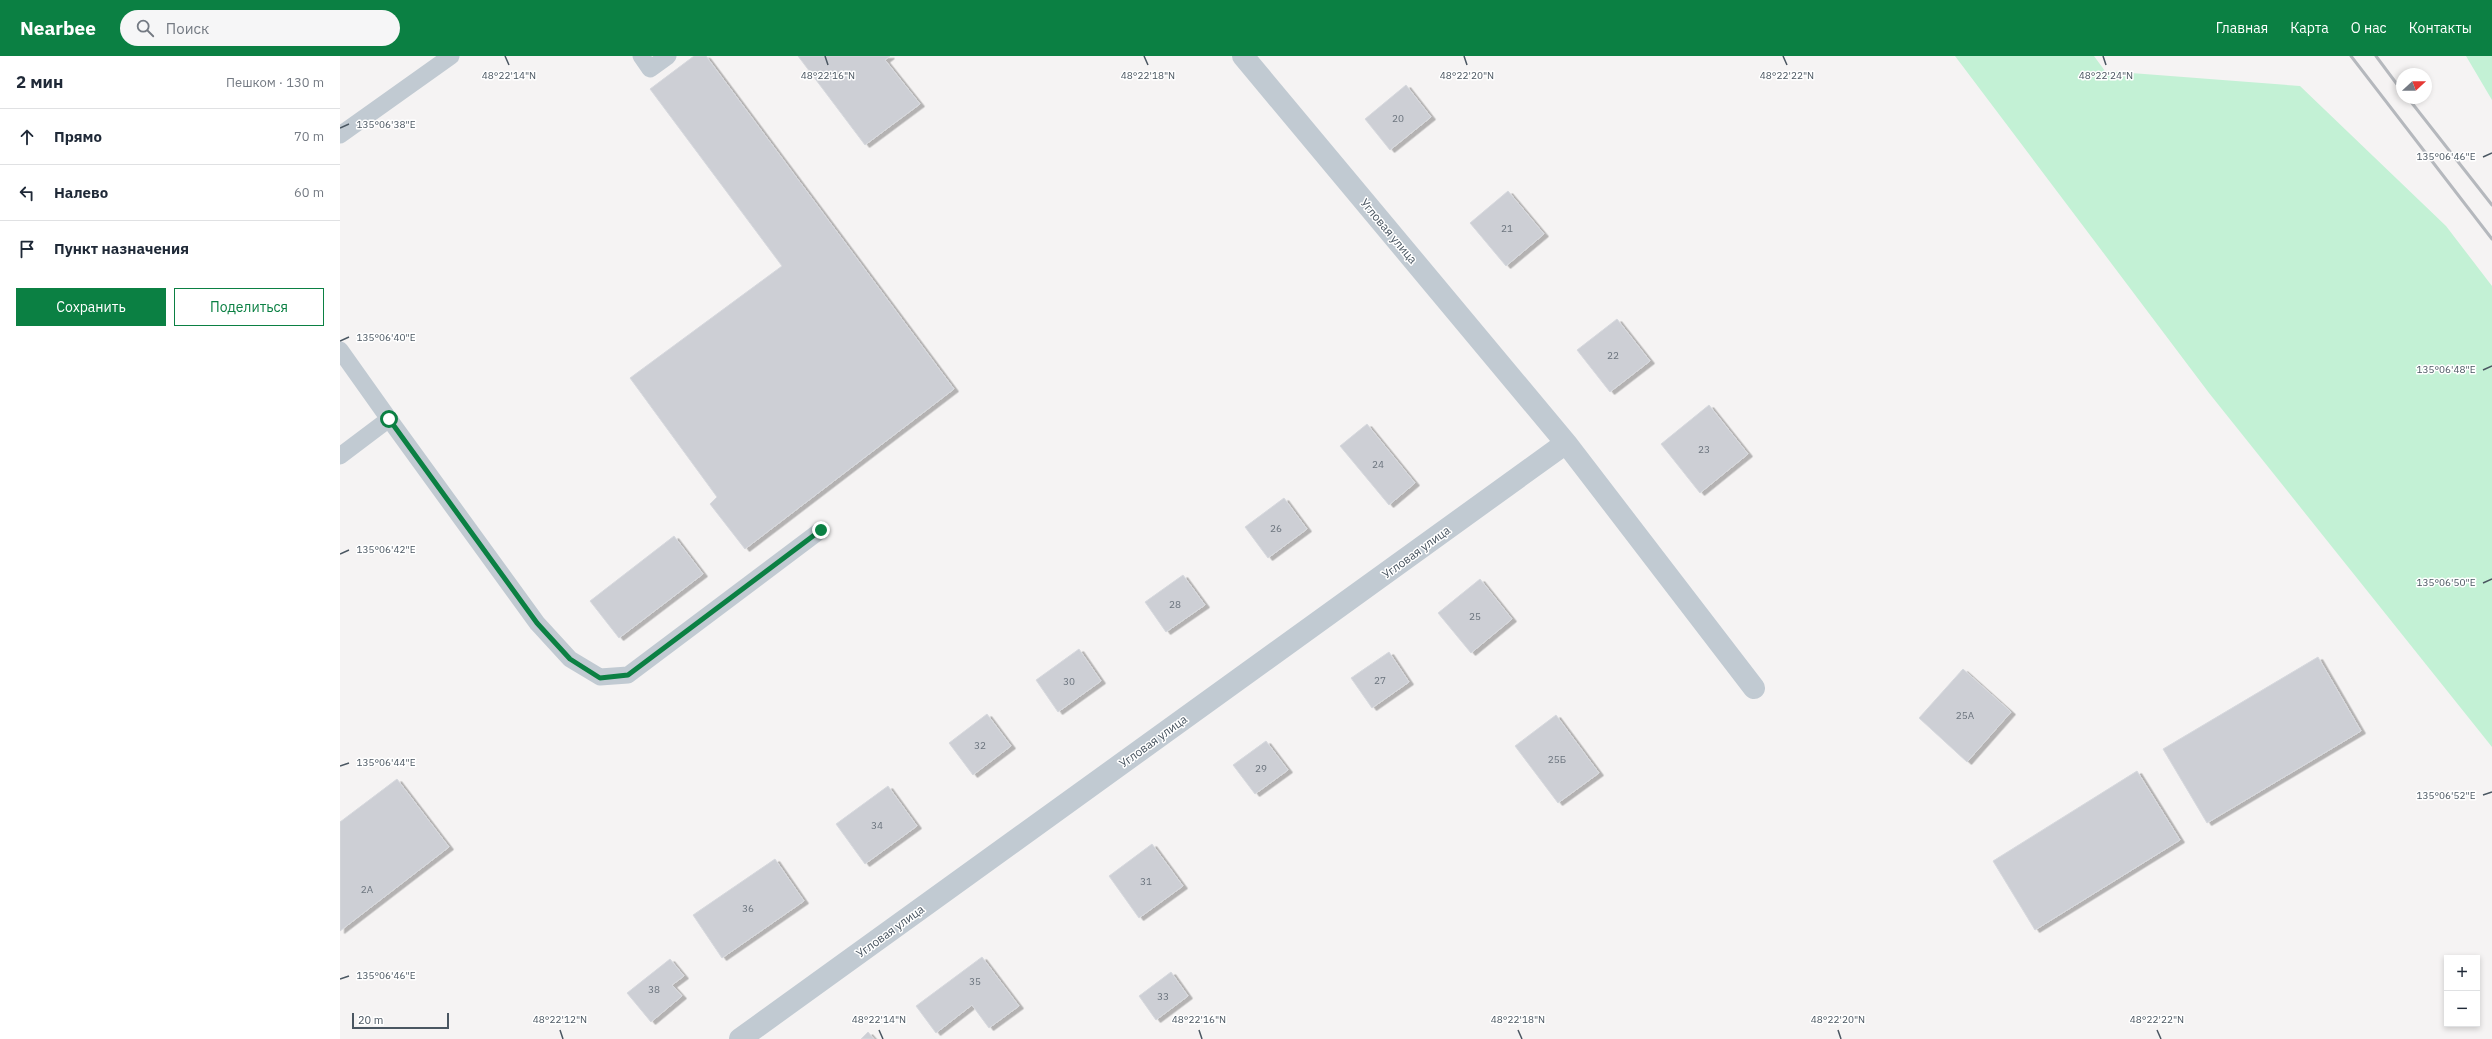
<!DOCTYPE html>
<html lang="ru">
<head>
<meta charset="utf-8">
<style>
	:root { --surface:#fff; --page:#f6f6f7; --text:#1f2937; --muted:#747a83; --line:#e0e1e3; --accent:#0b8043 }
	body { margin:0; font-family:"IBM Plex Sans",sans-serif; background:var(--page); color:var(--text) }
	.controls { position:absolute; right:12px; bottom:12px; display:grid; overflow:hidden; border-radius:0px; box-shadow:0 2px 6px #0003 }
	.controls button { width:36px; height:36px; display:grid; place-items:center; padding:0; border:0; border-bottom:1px solid var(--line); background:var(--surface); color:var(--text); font:20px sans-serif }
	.compass { position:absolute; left:2056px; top:12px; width:36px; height:36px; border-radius:50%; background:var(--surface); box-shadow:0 2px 6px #0003; rotate:69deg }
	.scale { position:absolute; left:12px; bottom:10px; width:97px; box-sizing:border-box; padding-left:4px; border:2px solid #4a5661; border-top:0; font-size:11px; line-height:14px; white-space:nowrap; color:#4a5661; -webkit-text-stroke:3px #fff; paint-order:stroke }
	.stop { position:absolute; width:12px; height:12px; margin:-9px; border:3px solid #0b8043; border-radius:50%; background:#fff }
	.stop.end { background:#0b8043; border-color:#fff; box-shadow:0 1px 4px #0008 }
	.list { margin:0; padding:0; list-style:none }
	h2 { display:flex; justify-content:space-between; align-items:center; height:52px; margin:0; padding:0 16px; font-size:17px }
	h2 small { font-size:13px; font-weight:400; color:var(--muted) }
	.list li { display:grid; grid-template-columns:26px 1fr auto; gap:12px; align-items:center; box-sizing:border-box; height:56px; padding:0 16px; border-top:1px solid var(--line) }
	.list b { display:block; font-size:15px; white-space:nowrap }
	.list em { font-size:13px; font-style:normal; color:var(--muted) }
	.actions { display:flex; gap:8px; padding:12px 16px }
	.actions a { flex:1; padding:9px 0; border:1px solid var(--accent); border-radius:0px; text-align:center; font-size:14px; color:var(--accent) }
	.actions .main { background:var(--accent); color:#fff }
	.icon { flex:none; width:22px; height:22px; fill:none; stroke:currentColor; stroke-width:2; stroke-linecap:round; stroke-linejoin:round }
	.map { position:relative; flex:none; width:2152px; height:983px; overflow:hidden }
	header { display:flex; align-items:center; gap:24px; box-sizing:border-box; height:56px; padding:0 20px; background:var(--accent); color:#fff }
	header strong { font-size:19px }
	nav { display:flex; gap:22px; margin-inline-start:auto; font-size:14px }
	.search { width:280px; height:36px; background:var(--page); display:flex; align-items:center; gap:10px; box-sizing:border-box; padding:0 14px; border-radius:22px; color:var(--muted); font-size:15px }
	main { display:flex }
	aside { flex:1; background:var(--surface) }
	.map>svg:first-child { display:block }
</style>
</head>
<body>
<header>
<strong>Nearbee</strong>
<div class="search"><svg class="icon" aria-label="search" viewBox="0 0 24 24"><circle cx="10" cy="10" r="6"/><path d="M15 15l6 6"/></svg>Поиск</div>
<nav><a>Главная</a><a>Карта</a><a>О нас</a><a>Контакты</a></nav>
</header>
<main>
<aside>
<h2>2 мин<small>Пешком · 130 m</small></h2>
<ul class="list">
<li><svg class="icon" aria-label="ahead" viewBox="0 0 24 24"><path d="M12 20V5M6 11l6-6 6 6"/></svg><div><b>Прямо</b></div><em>70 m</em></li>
<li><svg class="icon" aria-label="left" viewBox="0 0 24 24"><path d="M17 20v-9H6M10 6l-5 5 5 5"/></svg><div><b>Налево</b></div><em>60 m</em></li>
<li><svg class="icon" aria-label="arrive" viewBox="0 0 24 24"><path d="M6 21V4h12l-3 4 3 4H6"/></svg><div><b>Пункт назначения</b></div></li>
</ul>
<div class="actions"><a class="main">Сохранить</a><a>Поделиться</a></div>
</aside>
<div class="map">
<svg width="2152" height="983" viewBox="0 0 2152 983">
	<defs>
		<filter id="shadow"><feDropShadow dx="4.5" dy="2.5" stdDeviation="0" flood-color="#0004"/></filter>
	</defs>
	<rect width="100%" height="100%" fill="#f5f3f3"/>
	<path fill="#c3f1d5" d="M1615,0H1754L1765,15L1960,30L2106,170L2152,230V691L1869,337Z
		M2126,0H2152V44Z"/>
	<path fill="#cdcfd5" stroke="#d7d9de" filter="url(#shadow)" d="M354,0H366L614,333L405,493L370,448L377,441L290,322L442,210L310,33Z
		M458,0H550L545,4L580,48L525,89Z
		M1066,29L1091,61L1050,94L1025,63Z
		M1168,135L1204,178L1166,210L1130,167Z
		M1277,263L1310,305L1270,336L1237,294Z
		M1369,349L1408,398L1360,437L1321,388Z
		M1027,368L1075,427L1049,449L1000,390Z
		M944,442L967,473L928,502L905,471Z
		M334,480L363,518L279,582L250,545Z
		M843,519L865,549L826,576L805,546Z
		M1140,523L1172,563L1131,597L1098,557Z
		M739,593L761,625L718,656L696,624Z
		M1049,596L1069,626L1032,652L1011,622Z
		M1978,601L2021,675L1867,767L1823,693Z
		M1623,613L1671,656L1627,706L1579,662Z
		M647,658L671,690L633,719L609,687Z
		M1216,659L1259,717L1218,747L1175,690Z
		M926,685L948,714L915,738L893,709Z
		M1797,715L1840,784L1695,874L1653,805Z
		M57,723L109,791L0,875V766Z
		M548,730L577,770L525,808L496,768Z
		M812,788L843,830L799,862L769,820Z
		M435,803L464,845L382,902L353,859Z
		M642,901L679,950L649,972L632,949L596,977L576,950Z
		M330,903L344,920L332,929L342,940L311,966L287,937Z
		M831,916L848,940L816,964L799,940Z
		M528,976L534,983H521Z"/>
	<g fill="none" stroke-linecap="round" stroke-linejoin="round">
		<path stroke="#c1cad2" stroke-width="17" d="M301,0L310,13L328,0
			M0,79L111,0
			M0,294L49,363L0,400
			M49,363L197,567L230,603L260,621L288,619L481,474"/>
		<path stroke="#c1cad2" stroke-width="22" d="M903,0L1226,387L1414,632
			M400,983L1226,387"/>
		<path stroke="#b5b8bd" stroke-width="3" d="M2011,0L2152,183
			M2036,0L2062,35
			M2068,42L2152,149"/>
	</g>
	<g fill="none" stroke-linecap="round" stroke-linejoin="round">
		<path stroke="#0b8043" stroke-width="5" d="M49,363L197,567L230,603L260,622L288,619L481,474"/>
	</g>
	<path fill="none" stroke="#4a5661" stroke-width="1.5" d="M165,0L169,9M485,0L488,9M804,0L808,9M1124,0L1127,9M1443,0L1447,9M1763,0L1766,9M0,72L9,68M2143,101L2152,97M0,285L9,281M2143,314L2152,310M0,498L9,494M2143,527L2152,523M0,710L9,707M2143,739L2152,736M0,923L9,920M220,974L223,983M539,974L543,983M859,974L862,983M1178,974L1182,983M1498,974L1501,983M1817,974L1821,983"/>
	<g text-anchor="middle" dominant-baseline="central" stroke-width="3" stroke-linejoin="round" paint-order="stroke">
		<g font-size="10" fill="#6b747e">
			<text x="1058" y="62">20</text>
			<text x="1167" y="172">21</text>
			<text x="1273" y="299">22</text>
			<text x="1364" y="393">23</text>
			<text x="1038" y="408">24</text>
			<text x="936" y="472">26</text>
			<text x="835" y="548">28</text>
			<text x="1135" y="560">25</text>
			<text x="1040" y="624">27</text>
			<text x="729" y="625">30</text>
			<text x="1625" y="659">25А</text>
			<text x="640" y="689">32</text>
			<text x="1217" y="703">25Б</text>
			<text x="921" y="712">29</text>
			<text x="537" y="769">34</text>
			<text x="806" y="825">31</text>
			<text x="27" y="833">2А</text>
			<text x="408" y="852">36</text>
			<text x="635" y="925">35</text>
			<text x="314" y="933">38</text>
			<text x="823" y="940">33</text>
		</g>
		<g font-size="12" fill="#4a5661" stroke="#fff">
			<text transform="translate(1049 175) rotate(50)">Угловая улица</text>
			<text transform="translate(1076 496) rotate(-36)">Угловая улица</text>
			<text transform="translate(813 685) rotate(-36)">Угловая улица</text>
			<text transform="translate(550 875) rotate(-36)">Угловая улица</text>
		</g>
	</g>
	<g font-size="10" text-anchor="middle" fill="#4a5661" stroke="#fff" stroke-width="3" stroke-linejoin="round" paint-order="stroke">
		<text x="169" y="23">48°22'14"N</text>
		<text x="808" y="23">48°22'18"N</text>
		<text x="488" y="23">48°22'16"N</text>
		<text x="1127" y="23">48°22'20"N</text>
		<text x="1447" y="23">48°22'22"N</text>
		<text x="1766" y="23">48°22'24"N</text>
		<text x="46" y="72">135°06'38"E</text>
		<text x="2106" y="104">135°06'46"E</text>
		<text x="46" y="285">135°06'40"E</text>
		<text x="2106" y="317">135°06'48"E</text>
		<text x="46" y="497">135°06'42"E</text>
		<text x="2106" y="530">135°06'50"E</text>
		<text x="46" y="710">135°06'44"E</text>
		<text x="2106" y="743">135°06'52"E</text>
		<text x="46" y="923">135°06'46"E</text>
		<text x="220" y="967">48°22'12"N</text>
		<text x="539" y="967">48°22'14"N</text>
		<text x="859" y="967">48°22'16"N</text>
		<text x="1178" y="967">48°22'18"N</text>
		<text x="1498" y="967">48°22'20"N</text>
		<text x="1817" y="967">48°22'22"N</text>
	</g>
</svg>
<div class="controls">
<button>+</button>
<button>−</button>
</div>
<svg class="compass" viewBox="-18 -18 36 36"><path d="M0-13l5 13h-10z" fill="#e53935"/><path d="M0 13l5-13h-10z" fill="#747a83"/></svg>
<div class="scale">20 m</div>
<div class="stop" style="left:49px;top:363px"></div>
<div class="stop end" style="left:481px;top:474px"></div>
</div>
</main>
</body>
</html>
